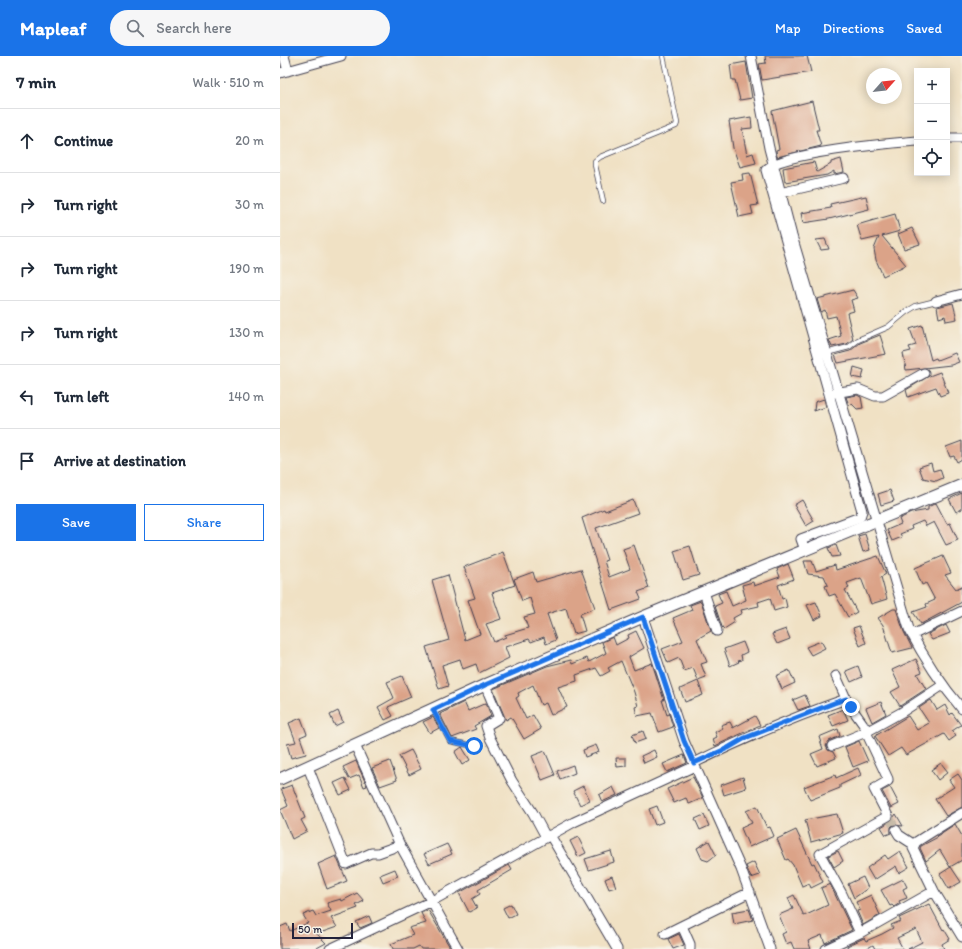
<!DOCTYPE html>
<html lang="en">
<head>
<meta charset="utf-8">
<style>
	:root { --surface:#fff; --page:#f6f6f7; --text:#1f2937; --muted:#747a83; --line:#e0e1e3; --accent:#1a73e8 }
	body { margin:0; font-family:Itim,sans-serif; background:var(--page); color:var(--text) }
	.controls { position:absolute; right:12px; top:12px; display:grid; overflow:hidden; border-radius:0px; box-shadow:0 2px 10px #0003 }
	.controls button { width:36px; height:36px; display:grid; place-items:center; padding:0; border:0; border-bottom:1px solid var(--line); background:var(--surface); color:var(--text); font:20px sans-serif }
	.compass { position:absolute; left:586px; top:12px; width:36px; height:36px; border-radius:50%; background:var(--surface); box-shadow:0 2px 10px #0003; rotate:63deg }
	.scale { position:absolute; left:12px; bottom:10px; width:61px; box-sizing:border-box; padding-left:4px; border:2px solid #22223b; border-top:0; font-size:11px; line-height:14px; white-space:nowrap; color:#22223b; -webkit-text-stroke:3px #f7f3e8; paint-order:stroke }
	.stop { position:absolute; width:12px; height:12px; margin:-9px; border:3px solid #1a73e8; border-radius:50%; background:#fff }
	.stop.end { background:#1a73e8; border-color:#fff; box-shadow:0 1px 4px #0008 }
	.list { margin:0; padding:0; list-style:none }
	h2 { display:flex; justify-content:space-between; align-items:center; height:52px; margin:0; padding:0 16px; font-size:17px }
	h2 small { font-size:13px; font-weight:400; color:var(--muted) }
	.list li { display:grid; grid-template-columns:26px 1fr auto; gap:12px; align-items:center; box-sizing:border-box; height:64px; padding:0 16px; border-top:1px solid var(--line) }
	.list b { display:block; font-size:15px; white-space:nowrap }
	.list em { font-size:13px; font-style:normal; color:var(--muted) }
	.actions { display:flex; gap:8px; padding:12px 16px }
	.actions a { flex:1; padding:9px 0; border:1px solid var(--accent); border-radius:0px; text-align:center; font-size:14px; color:var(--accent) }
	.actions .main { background:var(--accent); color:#fff }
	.icon { flex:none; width:22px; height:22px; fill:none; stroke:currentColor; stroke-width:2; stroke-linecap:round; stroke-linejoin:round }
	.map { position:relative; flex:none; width:682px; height:893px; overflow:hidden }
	header { display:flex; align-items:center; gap:24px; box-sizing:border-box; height:56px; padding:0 20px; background:var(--accent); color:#fff }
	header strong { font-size:19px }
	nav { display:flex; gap:22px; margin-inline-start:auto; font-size:14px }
	.search { width:280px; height:36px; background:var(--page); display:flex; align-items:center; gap:10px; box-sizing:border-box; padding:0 14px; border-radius:22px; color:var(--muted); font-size:15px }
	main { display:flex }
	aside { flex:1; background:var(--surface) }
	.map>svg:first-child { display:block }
</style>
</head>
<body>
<header>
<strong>Mapleaf</strong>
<div class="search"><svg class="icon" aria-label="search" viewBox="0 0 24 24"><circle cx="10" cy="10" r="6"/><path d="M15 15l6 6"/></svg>Search here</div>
<nav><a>Map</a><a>Directions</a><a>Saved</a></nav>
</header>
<main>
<aside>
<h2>7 min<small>Walk · 510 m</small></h2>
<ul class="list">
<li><svg class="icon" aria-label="ahead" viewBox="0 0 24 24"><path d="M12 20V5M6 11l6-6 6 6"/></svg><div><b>Continue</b></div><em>20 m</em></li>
<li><svg class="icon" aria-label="right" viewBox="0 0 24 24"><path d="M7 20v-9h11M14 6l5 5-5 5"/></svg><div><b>Turn right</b></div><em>30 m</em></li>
<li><svg class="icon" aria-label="right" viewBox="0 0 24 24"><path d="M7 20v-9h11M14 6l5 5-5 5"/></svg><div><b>Turn right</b></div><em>190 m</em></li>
<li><svg class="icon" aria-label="right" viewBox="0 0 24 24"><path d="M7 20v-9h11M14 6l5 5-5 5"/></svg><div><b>Turn right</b></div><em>130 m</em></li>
<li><svg class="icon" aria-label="left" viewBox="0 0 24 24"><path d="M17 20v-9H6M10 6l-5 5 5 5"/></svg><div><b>Turn left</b></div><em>140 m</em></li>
<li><svg class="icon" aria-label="arrive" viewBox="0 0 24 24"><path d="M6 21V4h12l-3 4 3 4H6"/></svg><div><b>Arrive at destination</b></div></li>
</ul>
<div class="actions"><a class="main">Save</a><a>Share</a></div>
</aside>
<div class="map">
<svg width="682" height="893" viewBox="0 0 682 893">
	<rect width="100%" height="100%" fill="#f7f3e8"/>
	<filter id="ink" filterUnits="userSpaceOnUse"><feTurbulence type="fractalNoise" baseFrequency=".025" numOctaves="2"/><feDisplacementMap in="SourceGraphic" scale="8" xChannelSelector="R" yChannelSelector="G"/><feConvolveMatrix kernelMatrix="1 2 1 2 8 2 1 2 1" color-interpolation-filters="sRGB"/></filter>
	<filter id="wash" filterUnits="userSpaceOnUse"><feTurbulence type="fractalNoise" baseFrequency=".012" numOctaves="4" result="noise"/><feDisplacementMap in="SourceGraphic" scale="16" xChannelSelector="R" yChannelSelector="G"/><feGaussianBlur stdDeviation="0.9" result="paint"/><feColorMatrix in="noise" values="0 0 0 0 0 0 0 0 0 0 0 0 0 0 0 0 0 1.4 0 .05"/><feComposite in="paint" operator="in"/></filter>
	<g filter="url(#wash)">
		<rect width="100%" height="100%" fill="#f0e1c4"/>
		<g id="blocks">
			<path fill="#dba388" d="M485,0H527L531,16L482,24L479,8L486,7Z
				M466,6L472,42L460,44L455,24H452L450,9Z
				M532,45L539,74H536L541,90L497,101L496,94L499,93L492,55Z
				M471,61L472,72L462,73L467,99L473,97L476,107L460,111L453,92L449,65Z
				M561,103L564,116L554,118V115L547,119L505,126L503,112L534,106L537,116L551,108V106Z
				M470,117L478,149L471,150L473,158L459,161L451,126L463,124L462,118Z
				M586,140L589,153L549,163L523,167L521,157L551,152L550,148Z
				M615,158L620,175L602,180L626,209L603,220L596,204L594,193L599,181L582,185L577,169Z
				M632,172L640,188L624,193L618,178Z
				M545,183L549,193L541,194L536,184Z
				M573,234L578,242L571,244L574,255L567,257L573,283L567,288L552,291L549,284L561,280L556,260L547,262L545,254L541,256L537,243Z
				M673,247L677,263L666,265L665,260L659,262L657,251Z
				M642,269L651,304L656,302L657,304L675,297L679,306L671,309L626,314L623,297L631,295L629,291L636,289L630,273Z
				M600,279L606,298L558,307L555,299L570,295L580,287Z
				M574,311L584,314L582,323L572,321Z
				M660,316L668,337L660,340L656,331L628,341L626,334L649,320Z
				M577,339L581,341L583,352L577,353L572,348L569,349L566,341Z
				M544,343L546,351L534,355L535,346Z
				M682,385V403L677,406L674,400L670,401L666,391Z
				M651,407L653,415L660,413L663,422L656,425L643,422L639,411Z
				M610,434L614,445L601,449L598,438Z
				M682,437V453L676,456L669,443Z
				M353,444L358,457L316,472L327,504L324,505L329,521L350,513L343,493L354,489L369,532L358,536L361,543L331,554L302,462L324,453L325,455Z
				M522,444L534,465L526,470L514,449Z
				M656,447L667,468L670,467L678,484L666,489L654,466L646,470L643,465L631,470L632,473L620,478L622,481L612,485L607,474L621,468L619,463L631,457L648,454V451Z
				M585,478L590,494L583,496L578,480Z
				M556,489L560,500L552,501L548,492Z
				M410,490L419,519L403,524L394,495Z
				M223,496L235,529L212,537L221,563L206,568L214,586L226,581L225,579L248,572L244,561L255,558L250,542L242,545L234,523L253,516L256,526L301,513L315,552L300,558L305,575L294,578L286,552L267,558L276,584L266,588L264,581L251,586L249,583L225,591L229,602L199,617L196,608L183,613L180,603L162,609L168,630L159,633L146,591L169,584L152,524L168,519L185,584L200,578L188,544L195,542L184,511Z
				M598,500L606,518L601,521L607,543L591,548L581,522L567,527L569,532L565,534L577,556L568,561L555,538L549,540L545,530L548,529L544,520L528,518L524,505H532L536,515L555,509L556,514Z
				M663,500L671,517L665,519L676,533L682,530V546L641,568L633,556L647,551L646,548L655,544L646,527L642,529L635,512Z
				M508,508L514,523L498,529L502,543L505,542L507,551L494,555L490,542L478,546L479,550L461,554L462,557L453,562L455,566L444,573L442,571L435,550L442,547L438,538L446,535L452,550L466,544L462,529L473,526L474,530L500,521L497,513Z
				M421,545L431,575L417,583L427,606L421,608L426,621L418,624L413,612L404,615L399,602L388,607L382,593L403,585L393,562L412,554L410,549Z
				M536,546L542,560L534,564L527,549Z
				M613,553H616L624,576L632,592L612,597L603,569L598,562Z
				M666,569L670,577L652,584L648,578Z
				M579,570L586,587L580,590L573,572Z
				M506,573L510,583L497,588L492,578Z
				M356,575L364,592L349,601L354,614L372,607L384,644H382L387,659L389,658L393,671L379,676L372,657L357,660L355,651L358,650L354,636L341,605L328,612L330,615L321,620L316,612L296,619L297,625L278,631L287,651L271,659L266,647L261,649L253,629L238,637L239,640L236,642L246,663L253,659L261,673L244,683L231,661L226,664L213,633L267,610L291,604L292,608L307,602L309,606L326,597L322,586L333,581L336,589L349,582L348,579Z
				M541,585L545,592L531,599L526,591Z
				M463,586L467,596L461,599L462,604L458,605L459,606L450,610L444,593Z
				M636,603L642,616L637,618L646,633L620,650L611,636L620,631L612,614Z
				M578,610L582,621L571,626L566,615Z
				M509,614L515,627L502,633L496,620Z
				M122,620L131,641L108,651L113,660L105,664L98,651L114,642L107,626Z
				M418,625L423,639L405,646L400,633Z
				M525,639L530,650L518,654L513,644Z
				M651,644L657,654L665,649L670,659L672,657L681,669L672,675L676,680L669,685L664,678L626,699L621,692L608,700L595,680L628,660L637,674L649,667L639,652Z
				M184,646L188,655L206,647L211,660L194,670L196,673L172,682L160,658Z
				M601,646L606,658L592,666L586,652Z
				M563,653L568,664L553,670L548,659Z
				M58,655L63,666L55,670L50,659Z
				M475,660L480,669L435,690L433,683L437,681L435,676L443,672L441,669L450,666L453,672Z
				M153,661L159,672L150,677L143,666Z
				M21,662L27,678L20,681L26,698L11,702L7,688L16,686L9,667Z
				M558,673L560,680L549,685L546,690L548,694L553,696L556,702L537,710L531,698L543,693L539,681Z
				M363,675L366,683L355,687L352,679Z
				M579,685L588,705L573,711L565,691Z
				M316,689L319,696L305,701L303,694Z
				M182,691L190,704L182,709L175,696Z
				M131,694L141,713L129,719L119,700Z
				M374,694L377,701L364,707L361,700Z
				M265,695L275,719L262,724L252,700Z
				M404,699L407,707L387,716L383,708Z
				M336,702H346V710L337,711Z
				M76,705L87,730L84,731L79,719L69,723L63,711Z
				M110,705L117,724L100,730L92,712Z
				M661,707L668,716L658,724L651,714Z
				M293,709L295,717L280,723L277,715Z
				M578,712L581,719L560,729V732L530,744L524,731L555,719L556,722Z
				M678,718L682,724V751L666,760L655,743L674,731L669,724Z
				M413,721L423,742L409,748L406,742L394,747L387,733Z
				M463,721L466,732L444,739L441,729Z
				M65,722L71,734L60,739L54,727Z
				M12,729L25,762L21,764L27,775L12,783L0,754L8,750L1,733Z
				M303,730L310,744L300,749L293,735Z
				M333,731L337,739L322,746L319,739Z
				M610,731L619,748L611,752L602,735Z
				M377,750L383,766L375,769L369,753Z
				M477,750L487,772L490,771L494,780L469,791L461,772L472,767L466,755Z
				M557,758L563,777L531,786L525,764Z
				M616,758L623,770L613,769L611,771V777L606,779L601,771L611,765Z
				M424,759L429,770L420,774L415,763Z
				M675,768L682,780V804L670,811L660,794L646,805L640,792L641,790L658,781L657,780Z
				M516,774L532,808L534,807L543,826L531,832L529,827L522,830L513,809L508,803L506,804L497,783Z
				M298,781L306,797L298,801L290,785Z
				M429,785L436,799L428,805L422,803L417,792Z
				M167,788L172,798L149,808L144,798Z
				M331,795L334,806L309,814L305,803Z
				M558,795L563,805L554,811L548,800Z
				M620,795L629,811L619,817L616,810L594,824L587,812L605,799L608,803Z
				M56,800L67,825L47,833L38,808Z
				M474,806L480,819L471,822L466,810Z
				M229,809L232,814L198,834L200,838L192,843L197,852L189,856L179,837Z
				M671,811L681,826L669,833L660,818Z
				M115,813L118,820L103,826L100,819Z
				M332,820L336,831L329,833L325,823Z
				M583,821L588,832L574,842L568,828Z
				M623,823L627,831L623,833L627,842L619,845L620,847L614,851L612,849L610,850L601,834Z
				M550,828L572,874L545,887L542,879L528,885L531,893H514L511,886L506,888L502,878L506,876L499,859L513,853L508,842L514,839L524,860L548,849L541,832Z
				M77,837L84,845L76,849L78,852L51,862L57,871L37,878L46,887L35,893H0V871L7,868L10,875L28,867L23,859L33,855L36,860L51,855L47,847L61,843L62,845Z
				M591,839L600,859L583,869L577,855L580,854L576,846Z
				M231,848L236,858L228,862L223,852Z
				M649,848L663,874L664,873L670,883L662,888L664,893H628L642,886L636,873L617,882L623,893H595L593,889L586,893H568L567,890L584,882L586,885L602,878L613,872L611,869L621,865L619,862Z
				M469,853L473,864L454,868L452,856Z
				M148,854L171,893H141L139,890L133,893H113L111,888L133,879L129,872L146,867L141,857Z
				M89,860L92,867L80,872L76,866Z
				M399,878L404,889L393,893L388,883Z"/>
		</g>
	</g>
	<g filter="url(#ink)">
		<use href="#blocks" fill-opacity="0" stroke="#413f50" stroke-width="1"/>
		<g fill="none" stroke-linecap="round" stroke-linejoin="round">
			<path stroke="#c7bba9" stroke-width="9" stroke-dasharray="9 4.5" stroke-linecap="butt" d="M609,761L616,774"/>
			<defs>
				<path id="service" d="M323,145L315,109V105L320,101L396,70L397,67L383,0
					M546,297L569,291L578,284L608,271L626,256L636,250L656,245
					M153,653L170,685L194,690"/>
				<path id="minor" d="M4,0L8,15
					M471,0L489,92L512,180L629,573C644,602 661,628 682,653
					M0,17L61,0
					M667,82H682
					M500,137L564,122
					M656,245L682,238
					M554,337L578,333L595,340H603L644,317
					M525,494L521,483L580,461L582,455L486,114C498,97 612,87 637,85
					M424,536L437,575
					M632,579L682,555
					M556,620L568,647L588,675
					M205,629L219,662L206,670L210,682L232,725L253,757L266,781
					M75,689L120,789L178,893
					M552,690L586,676L622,656L663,629
					M414,707C463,683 514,661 566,643
					M415,710L461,813L490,893
					M28,711L66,808L91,797H98L120,789
					M682,757L636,786L633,792L654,835L682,881
					M616,774L619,779L633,788
					M270,779L337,893
					M402,870L410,888V893
					M580,877L562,838L540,798L608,760L594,733L608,725V723L586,676
					M385,878L470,836
					M50,893L152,845L294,766L415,710L404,685L363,561
					M546,893L580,877L654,835"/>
				<path id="tertiary" d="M0,723L205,629L363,561L682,429"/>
			</defs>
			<use href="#service" stroke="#413f50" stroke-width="6"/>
			<use href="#minor" stroke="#413f50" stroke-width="11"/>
			<use href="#tertiary" stroke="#413f50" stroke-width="13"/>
			<use href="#service" stroke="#fff" stroke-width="4.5"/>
			<use href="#minor" stroke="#fff" stroke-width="9"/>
			<use href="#tertiary" stroke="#fff" stroke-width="11"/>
		</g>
	</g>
	<g fill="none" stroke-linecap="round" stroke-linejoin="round" filter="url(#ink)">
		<path stroke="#1a73e8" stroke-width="5" d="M194,690L170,685L153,654L205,629L363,561L404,685L414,707L448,692L465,682L554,647L566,643L571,651"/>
	</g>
</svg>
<div class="controls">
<button>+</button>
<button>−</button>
<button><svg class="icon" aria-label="locate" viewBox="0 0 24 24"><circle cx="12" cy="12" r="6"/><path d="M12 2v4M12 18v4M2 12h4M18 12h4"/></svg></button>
</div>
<svg class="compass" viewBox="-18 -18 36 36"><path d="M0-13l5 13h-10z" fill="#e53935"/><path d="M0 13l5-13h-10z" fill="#747a83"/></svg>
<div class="scale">50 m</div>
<div class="stop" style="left:194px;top:690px"></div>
<div class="stop end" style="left:571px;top:651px"></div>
</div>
</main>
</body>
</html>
